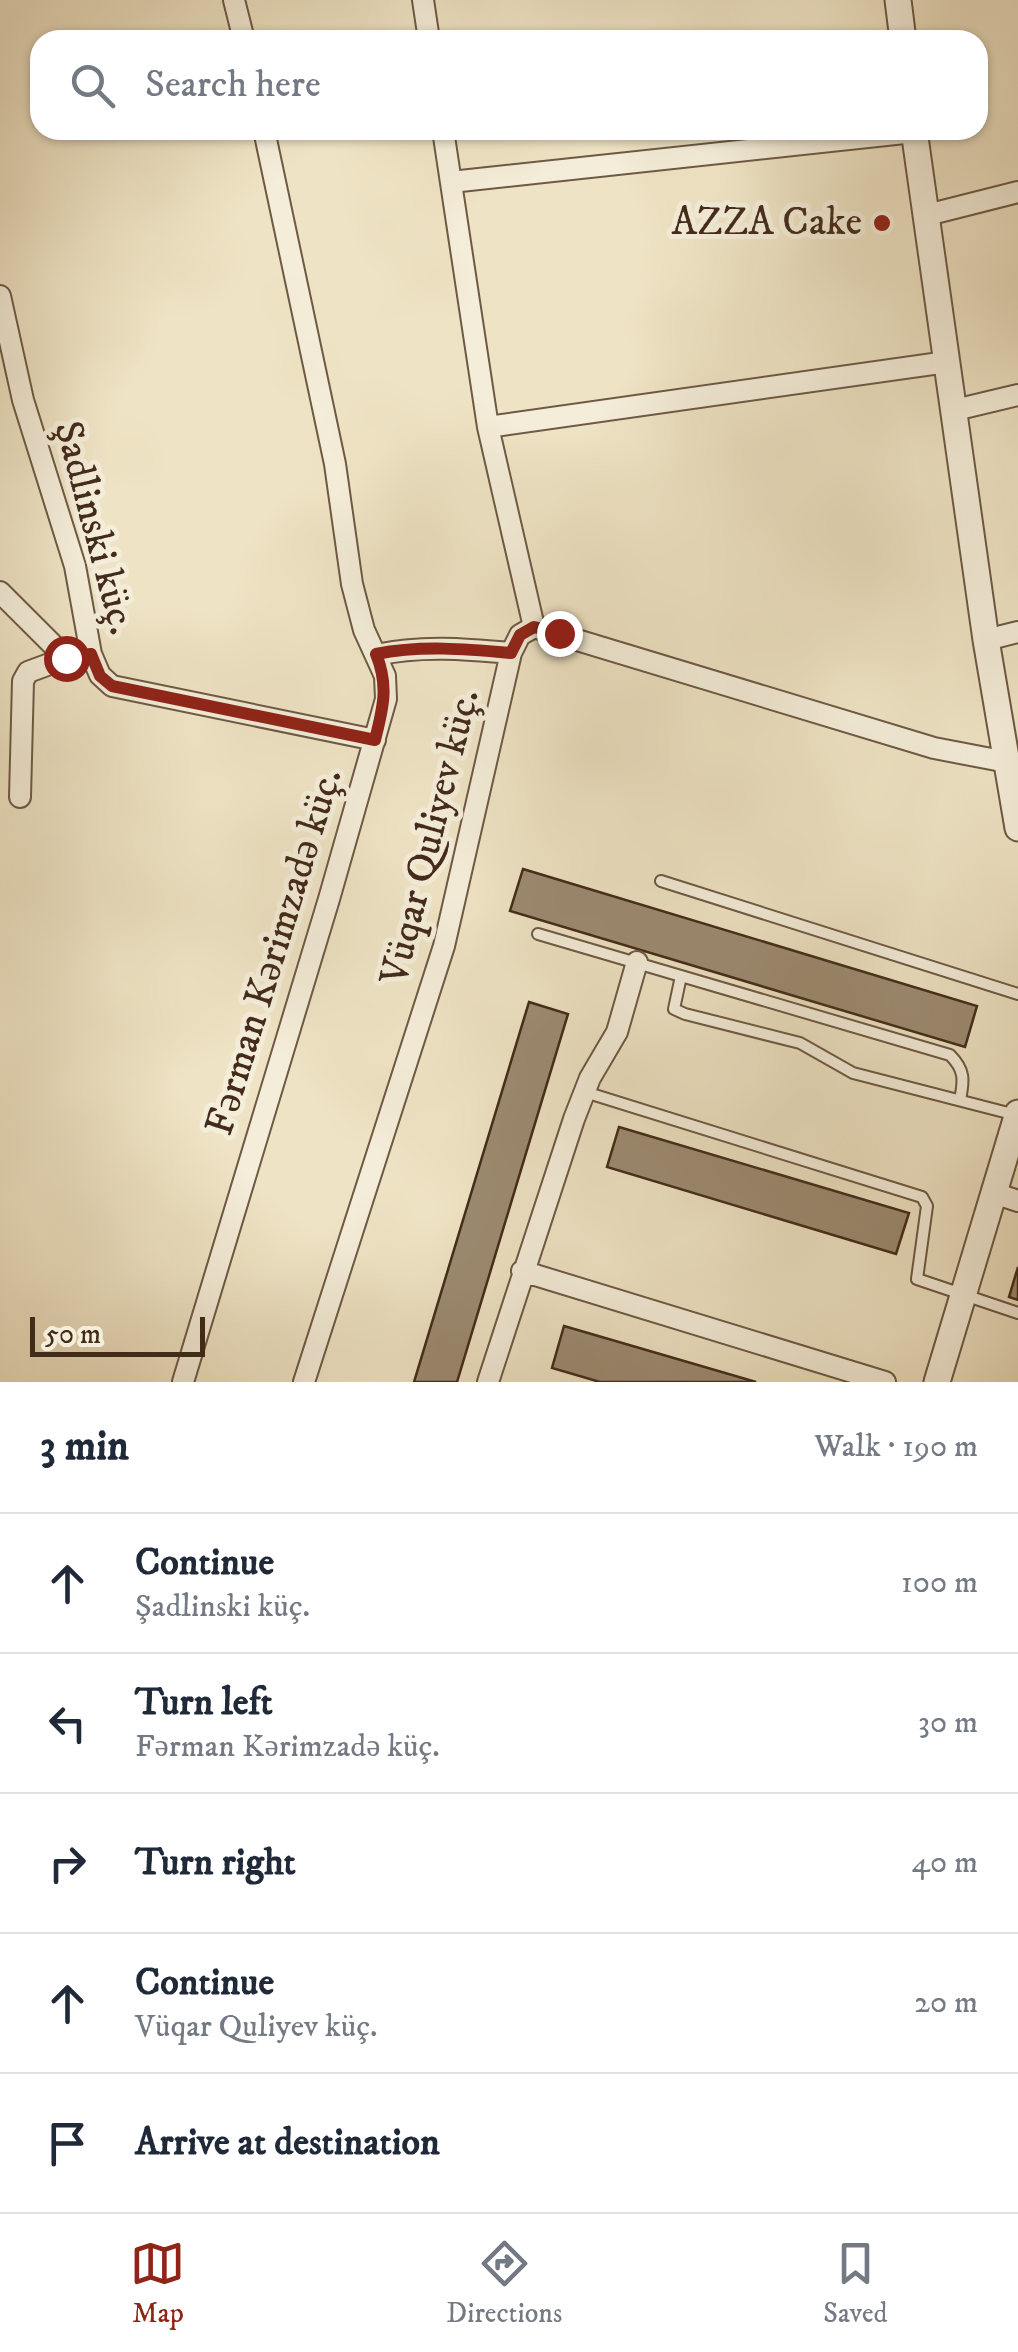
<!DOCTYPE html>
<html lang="en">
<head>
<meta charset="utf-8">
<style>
	:root { --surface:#fff; --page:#f2f2f3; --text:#1f2937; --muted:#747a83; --line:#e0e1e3; --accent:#8f2418 }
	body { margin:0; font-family:"IM FELL DW Pica",serif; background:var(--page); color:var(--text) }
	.scale { position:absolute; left:30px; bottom:25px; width:175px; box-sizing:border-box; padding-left:10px; border:5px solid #432b1a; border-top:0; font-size:28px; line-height:35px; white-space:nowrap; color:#432b1a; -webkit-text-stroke:8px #f4edd9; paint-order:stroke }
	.stop { position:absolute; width:30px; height:30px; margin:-22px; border:8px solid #8f2418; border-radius:50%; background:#fff }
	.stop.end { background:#8f2418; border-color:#fff; box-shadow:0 2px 10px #0008 }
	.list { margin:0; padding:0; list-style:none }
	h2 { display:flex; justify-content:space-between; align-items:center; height:130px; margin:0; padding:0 40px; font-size:42px }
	h2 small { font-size:32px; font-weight:400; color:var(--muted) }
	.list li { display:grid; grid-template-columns:65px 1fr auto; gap:30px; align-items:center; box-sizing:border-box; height:140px; padding:0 40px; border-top:2px solid var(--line) }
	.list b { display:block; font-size:38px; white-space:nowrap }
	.list p { margin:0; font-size:32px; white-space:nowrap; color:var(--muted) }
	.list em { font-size:32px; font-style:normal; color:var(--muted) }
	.icon { flex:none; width:55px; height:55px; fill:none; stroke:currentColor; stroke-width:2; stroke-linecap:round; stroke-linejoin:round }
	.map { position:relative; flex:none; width:1018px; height:1382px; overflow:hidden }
	.search { position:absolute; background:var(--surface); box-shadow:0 2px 8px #0004; left:30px; right:30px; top:30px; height:110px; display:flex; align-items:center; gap:25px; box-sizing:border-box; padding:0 35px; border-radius:30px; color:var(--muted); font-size:38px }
	.sheet { height:830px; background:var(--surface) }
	nav { display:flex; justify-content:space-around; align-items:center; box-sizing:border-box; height:140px; border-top:2px solid var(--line); background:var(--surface); font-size:28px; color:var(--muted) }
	nav a { display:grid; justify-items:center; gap:5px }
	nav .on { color:var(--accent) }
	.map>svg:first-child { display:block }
</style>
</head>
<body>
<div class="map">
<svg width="1018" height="1382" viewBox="0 0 1018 1382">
	<rect width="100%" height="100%" fill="#eee3c4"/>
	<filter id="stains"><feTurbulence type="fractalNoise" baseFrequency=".002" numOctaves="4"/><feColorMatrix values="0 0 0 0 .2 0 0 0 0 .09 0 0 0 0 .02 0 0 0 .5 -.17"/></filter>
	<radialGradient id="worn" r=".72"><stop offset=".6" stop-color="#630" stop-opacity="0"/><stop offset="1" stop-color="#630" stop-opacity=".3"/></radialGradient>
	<path fill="#9c8b72" stroke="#432b1a" stroke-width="2.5" d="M523,869L977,1006L965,1047L510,911Z
		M529,1002L568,1014L457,1382H414Z
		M619,1127L909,1213L896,1254L607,1167Z
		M1018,1267V1300L1009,1297Z
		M564,1326L756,1382H600L552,1368Z"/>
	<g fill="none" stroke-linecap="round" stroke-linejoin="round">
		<defs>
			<path id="service" d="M661,881L1018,994
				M538,934L950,1055C965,1070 964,1080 960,1100
				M681,976L674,1009L685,1014L800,1043L853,1073L1016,1115
				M585,1092L922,1197L927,1206L917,1279L1018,1313"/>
			<path id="minor" d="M234,0L244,40
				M423,0L429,40
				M443,130L488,427L534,627
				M451,182L914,132
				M927,215L1018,192
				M0,296L23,400L75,566L91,654L100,675L112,686L375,740
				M955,410L1018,395
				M488,427L947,362
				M0,592L66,658L75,656
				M534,627L934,748L1007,762
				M986,640L1018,632
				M376,655C421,645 466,649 511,653
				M20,797L23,681L28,672L66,658
				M994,1193L1018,1201
				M522,1271L885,1382
				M183,1382L329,899L386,699L385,676L364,630L352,584L335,464L264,130
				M304,1382L444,946L511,653L520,635L534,627
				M488,1382L574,1119L590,1078L617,1032L637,962"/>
			<path id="tertiary" d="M898,0L903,40
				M914,130L986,640L1018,828
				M937,1382L1018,1113"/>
		</defs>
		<use href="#service" stroke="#6e5944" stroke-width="14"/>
		<use href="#minor" stroke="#6e5944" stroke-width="24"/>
		<use href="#tertiary" stroke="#6e5944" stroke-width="29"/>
		<use href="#service" stroke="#f4edd9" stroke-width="10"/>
		<use href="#minor" stroke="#f4edd9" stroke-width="20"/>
		<use href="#tertiary" stroke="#f4edd9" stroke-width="25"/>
	</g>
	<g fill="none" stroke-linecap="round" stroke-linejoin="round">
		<path stroke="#8f2418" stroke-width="12" d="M66,658L91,654L100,676L112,686L375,740C383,708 389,686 376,654C421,645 466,649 511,653L520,635L534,627L559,633"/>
	</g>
	<circle fill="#8f2418" stroke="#f4edd9" stroke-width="4" cx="882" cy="223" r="10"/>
	<g text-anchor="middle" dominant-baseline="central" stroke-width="10" stroke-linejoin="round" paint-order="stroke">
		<g font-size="40" fill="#432b1a" stroke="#f4edd9" text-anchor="end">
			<text x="862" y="223">AZZA Cake</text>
		</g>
		<g font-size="40" fill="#432b1a" stroke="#f4edd9">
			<text transform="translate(94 528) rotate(75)">Şadlinski küç.</text>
			<text transform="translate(431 837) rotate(-76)">Vüqar Quliyev küç.</text>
			<text transform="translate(275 952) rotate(-73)">Fərman Kərimzadə küç.</text>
		</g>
	</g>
	<rect width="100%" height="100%" filter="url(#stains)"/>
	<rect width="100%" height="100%" fill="url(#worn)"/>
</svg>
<div class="scale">50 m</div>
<div class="stop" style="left:66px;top:658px"></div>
<div class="stop end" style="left:559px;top:633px"></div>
<div class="search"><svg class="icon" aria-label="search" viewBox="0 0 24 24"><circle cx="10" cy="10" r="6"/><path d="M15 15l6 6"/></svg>Search here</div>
</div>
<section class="sheet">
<h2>3 min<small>Walk · 190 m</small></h2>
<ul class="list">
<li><svg class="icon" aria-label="ahead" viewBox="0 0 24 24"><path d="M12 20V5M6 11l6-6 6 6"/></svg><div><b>Continue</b><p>Şadlinski küç.</p></div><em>100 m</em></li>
<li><svg class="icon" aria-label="left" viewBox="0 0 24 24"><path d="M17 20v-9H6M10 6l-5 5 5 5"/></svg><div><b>Turn left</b><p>Fərman Kərimzadə küç.</p></div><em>30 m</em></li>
<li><svg class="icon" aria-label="right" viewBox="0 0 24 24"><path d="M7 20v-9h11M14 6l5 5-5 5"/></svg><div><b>Turn right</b></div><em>40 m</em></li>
<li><svg class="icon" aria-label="ahead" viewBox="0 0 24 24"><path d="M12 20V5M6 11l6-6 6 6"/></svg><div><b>Continue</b><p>Vüqar Quliyev küç.</p></div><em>20 m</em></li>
<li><svg class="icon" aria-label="arrive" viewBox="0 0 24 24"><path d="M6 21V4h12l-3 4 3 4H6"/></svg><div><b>Arrive at destination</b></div></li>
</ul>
</section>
<nav>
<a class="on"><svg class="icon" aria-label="map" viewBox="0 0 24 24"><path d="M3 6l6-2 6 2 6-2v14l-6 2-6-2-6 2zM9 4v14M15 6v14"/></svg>Map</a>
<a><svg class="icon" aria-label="directions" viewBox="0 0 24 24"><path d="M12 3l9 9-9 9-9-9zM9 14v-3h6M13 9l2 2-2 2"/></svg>Directions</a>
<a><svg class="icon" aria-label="saved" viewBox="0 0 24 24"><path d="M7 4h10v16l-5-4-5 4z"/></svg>Saved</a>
</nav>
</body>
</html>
